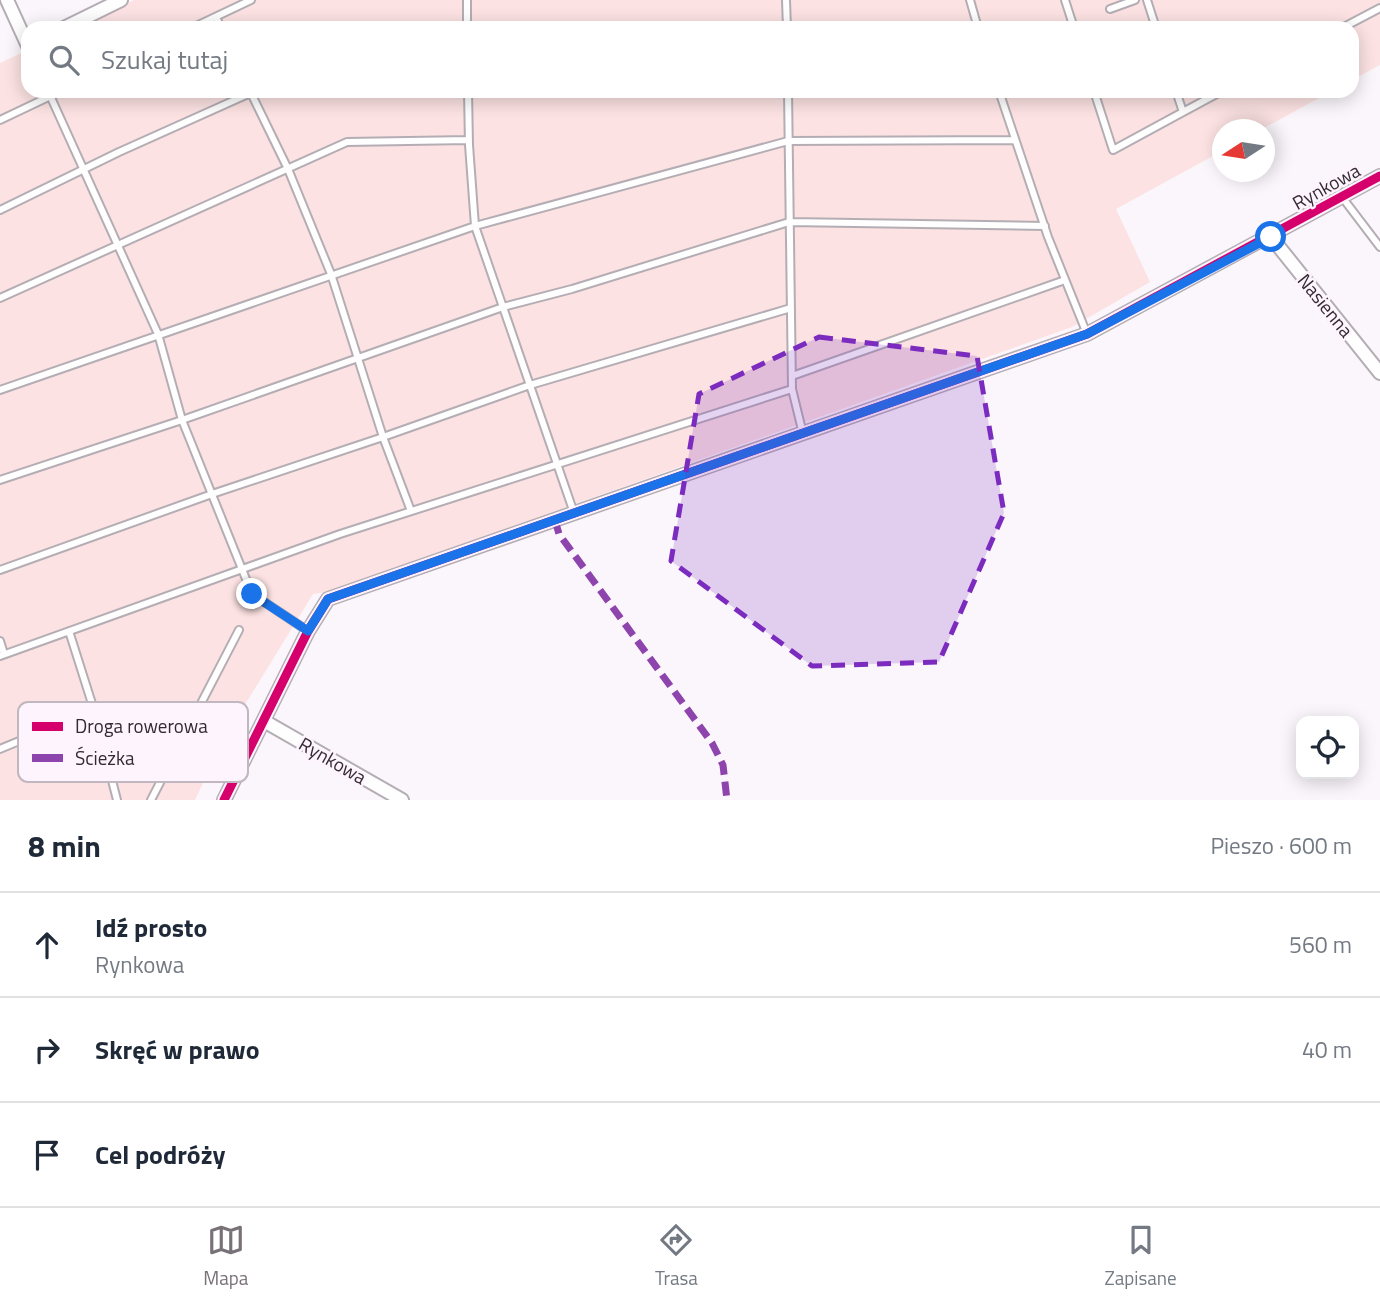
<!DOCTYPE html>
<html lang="pl">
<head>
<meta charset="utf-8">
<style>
	:root { --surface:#fff; --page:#f2f2f3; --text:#1f2937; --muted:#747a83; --line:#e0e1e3; --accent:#797178 }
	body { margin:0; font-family:"Titillium Web",sans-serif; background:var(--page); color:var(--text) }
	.controls { position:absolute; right:21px; bottom:21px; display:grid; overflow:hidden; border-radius:14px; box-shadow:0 4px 18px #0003 }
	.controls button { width:63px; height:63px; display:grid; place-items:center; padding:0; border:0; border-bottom:2px solid var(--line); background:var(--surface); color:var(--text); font:35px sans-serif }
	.compass { position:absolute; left:1212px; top:119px; width:63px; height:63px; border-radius:50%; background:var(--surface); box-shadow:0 4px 18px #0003; rotate:258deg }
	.stop { position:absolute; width:21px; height:21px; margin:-16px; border:5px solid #1a73e8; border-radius:50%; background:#fff }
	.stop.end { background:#1a73e8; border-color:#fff; box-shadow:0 2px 7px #0008 }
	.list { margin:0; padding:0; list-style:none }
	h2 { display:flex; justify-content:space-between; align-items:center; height:91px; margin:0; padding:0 28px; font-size:30px }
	h2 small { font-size:23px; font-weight:400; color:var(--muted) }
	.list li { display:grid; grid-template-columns:46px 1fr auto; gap:21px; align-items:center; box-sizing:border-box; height:105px; padding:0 28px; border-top:2px solid var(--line) }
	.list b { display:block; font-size:26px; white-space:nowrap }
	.list p { margin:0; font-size:23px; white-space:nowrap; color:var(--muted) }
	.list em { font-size:23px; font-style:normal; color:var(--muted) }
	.icon { flex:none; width:38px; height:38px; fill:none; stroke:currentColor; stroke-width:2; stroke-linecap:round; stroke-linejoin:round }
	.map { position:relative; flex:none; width:1380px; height:800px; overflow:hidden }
	.search { position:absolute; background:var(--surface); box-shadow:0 4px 18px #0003; left:21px; right:21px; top:21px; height:77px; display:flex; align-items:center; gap:18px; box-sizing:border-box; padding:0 24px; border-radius:21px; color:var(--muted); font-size:26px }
	.sheet { height:406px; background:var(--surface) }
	nav { display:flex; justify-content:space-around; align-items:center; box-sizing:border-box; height:98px; border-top:2px solid var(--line); background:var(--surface); font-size:19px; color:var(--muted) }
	nav a { display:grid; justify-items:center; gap:4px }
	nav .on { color:var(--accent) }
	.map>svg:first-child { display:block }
</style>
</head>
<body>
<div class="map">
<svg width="1380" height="800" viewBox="0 0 1380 800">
	<rect width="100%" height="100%" fill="#fbf6fb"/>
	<path fill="#fce2e2" d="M134,0H1380V65L1352,80V28H75Z
		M28,50V91H1332L1262,129L1222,130V151L1116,209L1150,282L1072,327L328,592L313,594L222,742L195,800H0V63Z"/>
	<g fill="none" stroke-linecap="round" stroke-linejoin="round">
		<defs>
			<path id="lane" d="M467,0V28
				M786,0L787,28
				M970,0L978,28
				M1065,0L1074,28
				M1147,0L1156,28
				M1110,9L1135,0
				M216,17L221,28
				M192,28L251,0
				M1342,28L1380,8
				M48,91L158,334L182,420L252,594L308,631
				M250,91L288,169L331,274L383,437L411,511
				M468,91L469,145L475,226L574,513
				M788,91L792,389L803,434
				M999,91L1048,237L1087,334
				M1094,91L1113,150L1183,112L1176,91
				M1183,112L1222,91
				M0,120L61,91
				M1342,197L1380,247
				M0,210L119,152L255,91
				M0,298L347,142L469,140
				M792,376L1065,280
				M0,390L475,226L788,141L1015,140
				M0,480L182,420L503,307L572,289L789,222L1045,226
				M0,570L212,494L383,437L530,385L791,308
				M0,641L4,654
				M0,656L340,534L792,389
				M94,710L117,800
				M0,749L94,710L69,631
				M151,800L239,630"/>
			<path id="street" d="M7,0L28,46
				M64,28L121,0
				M1271,237L1380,373
				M264,721L402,800
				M224,800L308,631L328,599L1087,334L1380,176"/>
		</defs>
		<use href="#lane" stroke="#b4aeb4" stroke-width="10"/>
		<use href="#street" stroke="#b4aeb4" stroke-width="16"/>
		<use href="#lane" stroke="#fefefe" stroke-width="6"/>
		<use href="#street" stroke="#fefefe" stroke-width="12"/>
		<path stroke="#8e44ad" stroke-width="7" stroke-dasharray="14 7" stroke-linecap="butt" d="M555,520L559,534L712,743L723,765L727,800"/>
		<defs>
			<path id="cycleway" d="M224,800L308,631L328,599L1087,334L1380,176"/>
		</defs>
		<use href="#cycleway" stroke="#fdf4fd" stroke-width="13"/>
		<use href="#cycleway" stroke="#d6006c" stroke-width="9"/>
	</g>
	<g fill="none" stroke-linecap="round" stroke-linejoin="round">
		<path stroke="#1a73e8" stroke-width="9" d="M252,594L308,631L328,599L1087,334L1271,237"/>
	</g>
	<path fill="#7b2cbf" fill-opacity="0.2" stroke="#7b2cbf" stroke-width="5" stroke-dasharray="14 9" stroke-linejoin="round" d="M819,337L977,356L1004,513L939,662L812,666L671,561L699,394Z"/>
	<g text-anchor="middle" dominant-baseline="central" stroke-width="5" stroke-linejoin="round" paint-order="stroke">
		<g font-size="19" fill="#332a32" stroke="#fdf4fd">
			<text transform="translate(1326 186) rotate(-29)">Rynkowa</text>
			<text transform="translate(1326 305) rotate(51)">Nasienna</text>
			<text transform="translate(333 760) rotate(30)">Rynkowa</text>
		</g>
	</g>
	<rect x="18" y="702" width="230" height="80" rx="10" fill="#fdf4fd" stroke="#c0b7c0" stroke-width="2"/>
	<rect x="32" y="722" width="31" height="9" fill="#d6006c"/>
	<rect x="32" y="754" width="31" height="8" fill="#8e44ad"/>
	<g font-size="19" fill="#332a32">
		<text x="75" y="733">Droga rowerowa</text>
		<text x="75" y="765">Ścieżka</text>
	</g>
</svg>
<div class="controls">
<button><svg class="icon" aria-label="locate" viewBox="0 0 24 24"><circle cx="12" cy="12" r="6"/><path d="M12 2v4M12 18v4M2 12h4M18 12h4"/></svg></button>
</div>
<svg class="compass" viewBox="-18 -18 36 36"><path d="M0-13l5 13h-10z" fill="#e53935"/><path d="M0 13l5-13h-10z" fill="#747a83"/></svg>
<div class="stop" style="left:1271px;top:237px"></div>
<div class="stop end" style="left:252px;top:594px"></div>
<div class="search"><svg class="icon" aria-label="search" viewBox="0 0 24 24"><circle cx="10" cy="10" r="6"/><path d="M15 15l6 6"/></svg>Szukaj tutaj</div>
</div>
<section class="sheet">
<h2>8 min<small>Pieszo · 600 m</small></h2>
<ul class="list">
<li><svg class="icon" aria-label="ahead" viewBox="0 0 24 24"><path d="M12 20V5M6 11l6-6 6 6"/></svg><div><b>Idź prosto</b><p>Rynkowa</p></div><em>560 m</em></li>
<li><svg class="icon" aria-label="right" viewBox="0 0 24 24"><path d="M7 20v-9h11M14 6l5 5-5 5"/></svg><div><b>Skręć w prawo</b></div><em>40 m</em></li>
<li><svg class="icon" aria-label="arrive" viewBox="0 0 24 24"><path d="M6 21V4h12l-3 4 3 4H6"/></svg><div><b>Cel podróży</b></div></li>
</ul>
</section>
<nav>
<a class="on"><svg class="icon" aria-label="map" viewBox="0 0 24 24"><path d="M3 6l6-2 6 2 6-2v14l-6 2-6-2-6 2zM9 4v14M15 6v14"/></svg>Mapa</a>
<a><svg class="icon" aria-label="directions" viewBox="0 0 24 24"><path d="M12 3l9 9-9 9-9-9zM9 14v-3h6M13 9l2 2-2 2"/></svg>Trasa</a>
<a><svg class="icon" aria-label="saved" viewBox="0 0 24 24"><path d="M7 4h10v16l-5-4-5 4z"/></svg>Zapisane</a>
</nav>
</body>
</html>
